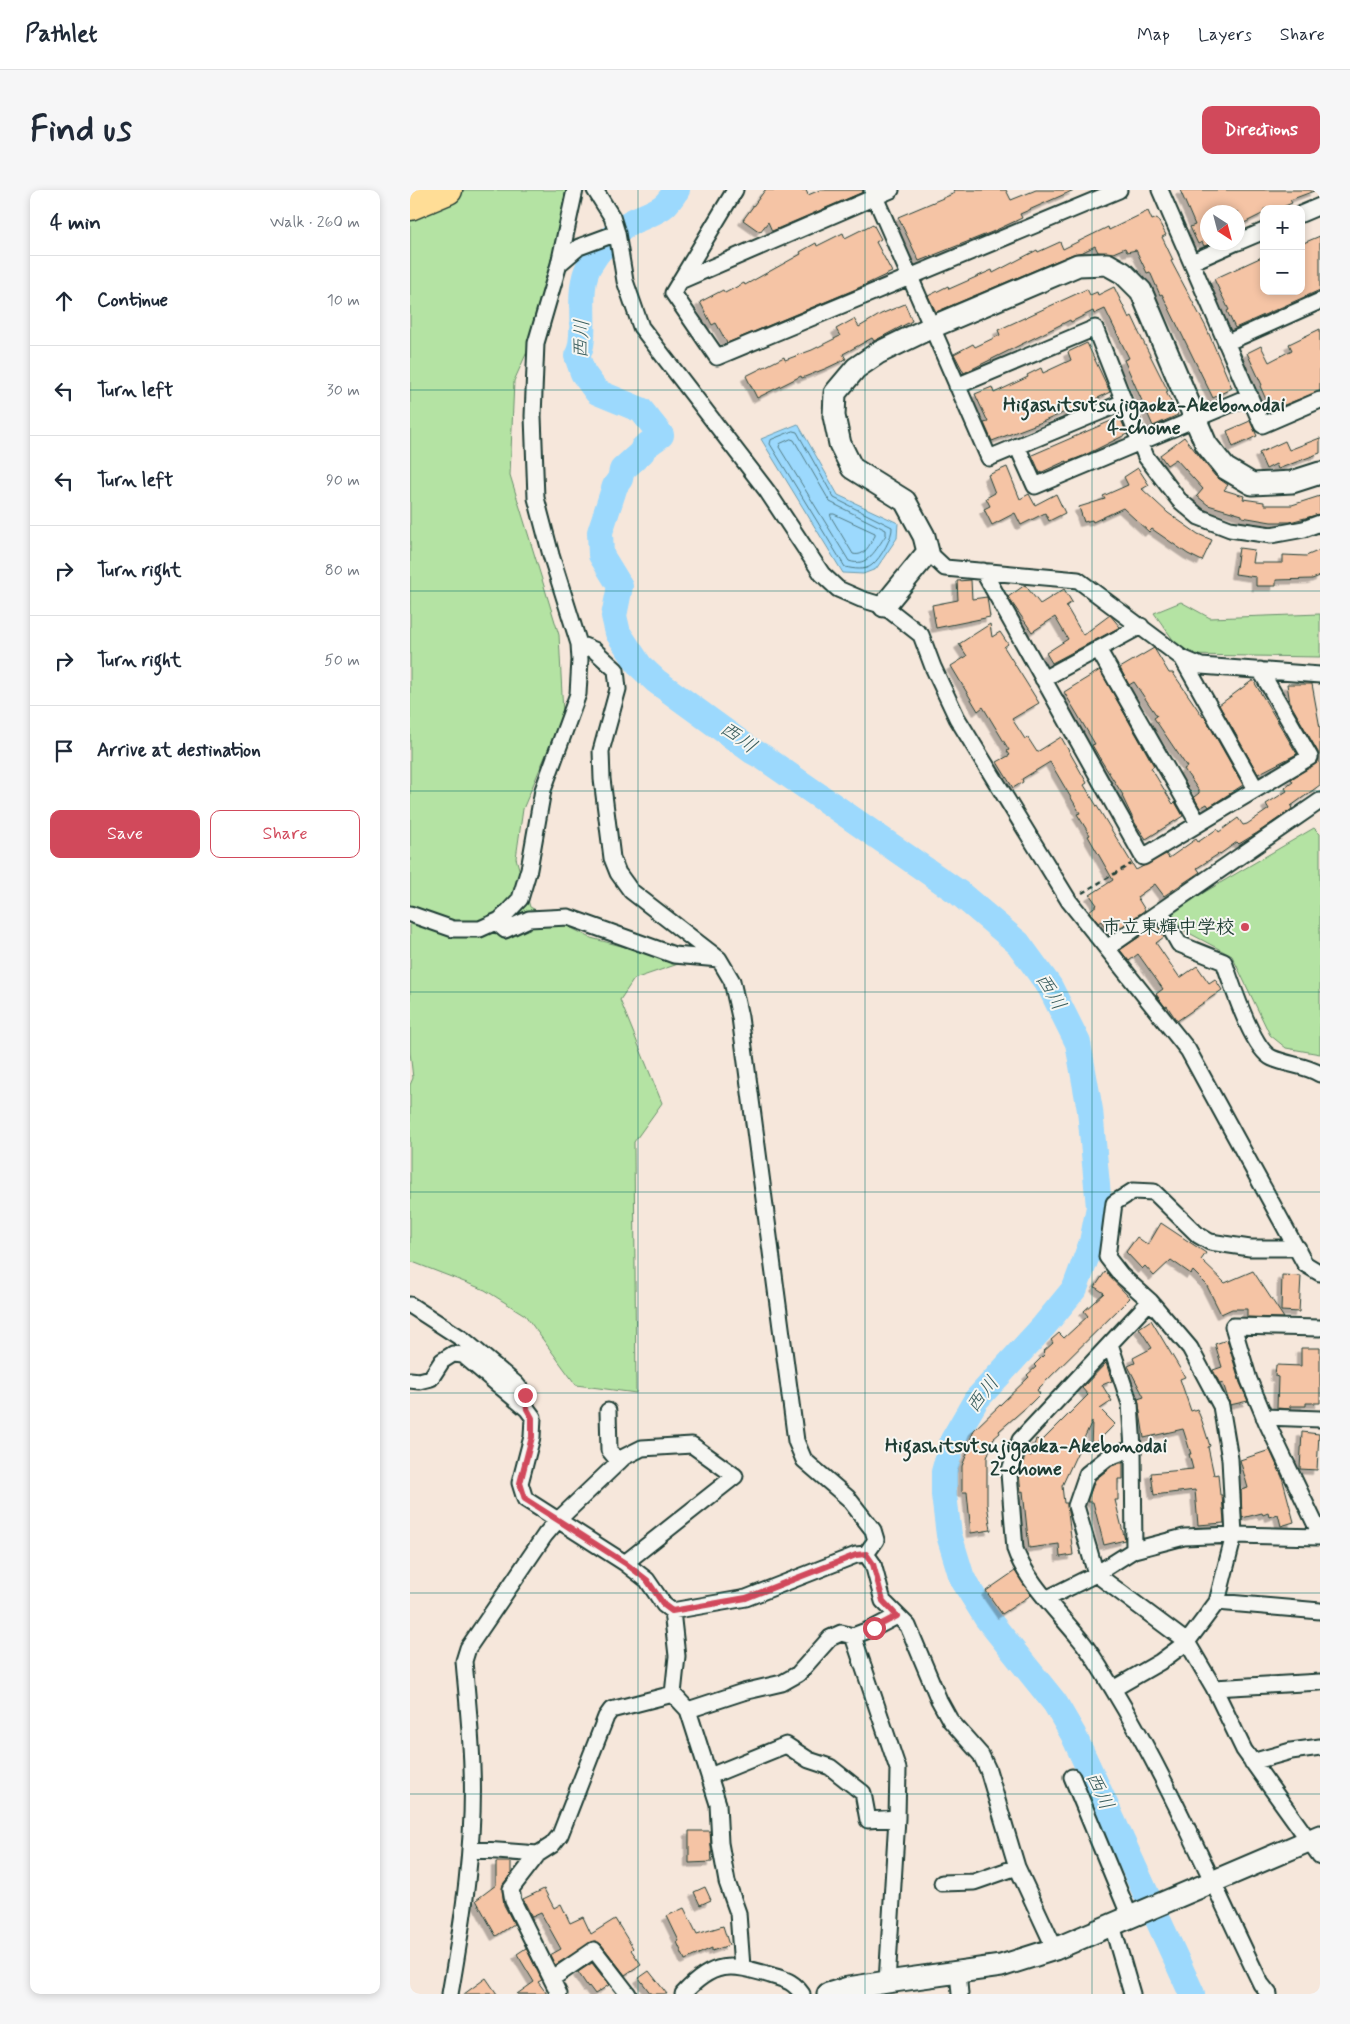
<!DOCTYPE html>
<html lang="en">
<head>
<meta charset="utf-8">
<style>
	:root { --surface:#fff; --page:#f6f6f7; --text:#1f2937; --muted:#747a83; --line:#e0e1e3; --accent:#d1495b }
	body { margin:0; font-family:Mynerve,"Klee One",sans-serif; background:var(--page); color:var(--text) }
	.controls { position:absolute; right:15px; top:15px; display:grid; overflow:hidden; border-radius:10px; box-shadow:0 2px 8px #0003 }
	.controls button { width:45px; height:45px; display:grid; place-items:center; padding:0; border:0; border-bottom:1px solid var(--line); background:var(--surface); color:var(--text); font:25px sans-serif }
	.compass { position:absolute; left:790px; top:15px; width:45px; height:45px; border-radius:50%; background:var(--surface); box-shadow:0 2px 8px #0003; rotate:144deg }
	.stop { position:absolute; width:15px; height:15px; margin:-11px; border:4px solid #d1495b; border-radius:50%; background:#fff }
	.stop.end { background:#d1495b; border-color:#fff; box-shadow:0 1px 5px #0008 }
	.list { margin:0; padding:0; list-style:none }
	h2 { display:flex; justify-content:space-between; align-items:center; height:65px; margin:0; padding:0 20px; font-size:21px }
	h2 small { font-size:16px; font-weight:400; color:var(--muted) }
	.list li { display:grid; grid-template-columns:32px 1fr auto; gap:15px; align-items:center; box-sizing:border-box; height:90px; padding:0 20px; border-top:1px solid var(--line) }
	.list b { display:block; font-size:19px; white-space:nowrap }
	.list em { font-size:16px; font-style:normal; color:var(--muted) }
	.actions { display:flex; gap:10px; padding:15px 20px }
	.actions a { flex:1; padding:11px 0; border:1px solid var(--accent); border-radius:10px; text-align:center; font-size:18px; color:var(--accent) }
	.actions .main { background:var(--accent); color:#fff }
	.icon { flex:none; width:28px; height:28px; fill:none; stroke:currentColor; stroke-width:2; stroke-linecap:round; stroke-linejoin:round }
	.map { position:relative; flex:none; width:910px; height:1804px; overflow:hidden; border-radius:10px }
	header { display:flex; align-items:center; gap:30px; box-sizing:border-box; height:70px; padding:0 25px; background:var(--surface); border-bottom:1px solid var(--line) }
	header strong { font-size:24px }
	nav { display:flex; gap:28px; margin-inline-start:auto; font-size:18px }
	.intro { display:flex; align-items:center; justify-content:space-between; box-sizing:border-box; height:120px; padding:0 30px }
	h1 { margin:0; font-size:35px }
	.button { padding:12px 22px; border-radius:10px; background:var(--accent); color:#fff; font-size:18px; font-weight:700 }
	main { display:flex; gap:30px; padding:0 30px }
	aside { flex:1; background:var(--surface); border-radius:10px; box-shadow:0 2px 8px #0003 }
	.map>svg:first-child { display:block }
</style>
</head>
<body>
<header>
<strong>Pathlet</strong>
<nav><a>Map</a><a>Layers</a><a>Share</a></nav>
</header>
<div class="intro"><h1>Find us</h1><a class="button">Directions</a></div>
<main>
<aside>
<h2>4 min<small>Walk · 260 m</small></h2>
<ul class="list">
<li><svg class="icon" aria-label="ahead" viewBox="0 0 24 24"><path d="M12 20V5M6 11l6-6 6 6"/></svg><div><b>Continue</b></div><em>10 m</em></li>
<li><svg class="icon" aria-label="left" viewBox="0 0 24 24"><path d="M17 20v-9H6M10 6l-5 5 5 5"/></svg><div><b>Turn left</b></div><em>30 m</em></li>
<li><svg class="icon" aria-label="left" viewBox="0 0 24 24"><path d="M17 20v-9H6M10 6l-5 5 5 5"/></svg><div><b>Turn left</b></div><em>90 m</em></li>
<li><svg class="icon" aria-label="right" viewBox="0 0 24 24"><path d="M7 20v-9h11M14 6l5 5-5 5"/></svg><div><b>Turn right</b></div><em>80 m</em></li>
<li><svg class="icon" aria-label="right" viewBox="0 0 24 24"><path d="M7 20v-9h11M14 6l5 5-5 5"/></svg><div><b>Turn right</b></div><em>50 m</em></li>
<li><svg class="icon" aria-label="arrive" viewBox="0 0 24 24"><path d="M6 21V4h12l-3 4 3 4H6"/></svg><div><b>Arrive at destination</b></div></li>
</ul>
<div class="actions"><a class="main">Save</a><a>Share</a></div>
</aside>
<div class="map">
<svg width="910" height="1804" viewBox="0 0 910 1804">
	<defs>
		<filter id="shadow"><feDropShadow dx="-4.5" dy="4.5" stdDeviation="0" flood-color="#0004"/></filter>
	</defs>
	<rect width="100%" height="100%" fill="#f6e7db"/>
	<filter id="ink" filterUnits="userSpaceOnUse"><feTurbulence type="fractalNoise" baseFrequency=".02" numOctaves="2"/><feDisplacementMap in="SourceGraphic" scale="10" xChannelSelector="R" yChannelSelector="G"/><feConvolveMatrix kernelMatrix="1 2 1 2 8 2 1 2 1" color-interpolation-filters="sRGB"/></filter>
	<g filter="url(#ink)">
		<path fill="#b4e3a3" stroke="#6a906c" d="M0,0H156L129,135L104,191L100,285L149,445L153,524L113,619L106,668L120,717L181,748L230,761L283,769L224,789L210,810L252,913L224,952L226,1203L166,1195L115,1125L75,1100L0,1071V895L3,888L0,862Z
			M771,412L800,428L910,424V467L774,465L744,423Z
			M904,638L910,644V864L876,858L860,845L822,766L766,736L761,723L776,713Z"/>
		<path fill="#9cd9fd" stroke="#6a9bad" d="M388,234L428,305L488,333L487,348L466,379L453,384L433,383L351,249Z"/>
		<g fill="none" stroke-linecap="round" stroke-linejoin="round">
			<path stroke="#517b84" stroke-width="1" d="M383,241L387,242L424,308L482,337C483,346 471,368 462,375C455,381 444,379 435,377L360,254L361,250Z
				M381,249L384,250L420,312L476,340V345C466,359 458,378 439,371L369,257L370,254Z
				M421,324H424L465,343V346C459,355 455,367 443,364L421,327Z"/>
			<path stroke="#9cd9fd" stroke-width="26" d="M267,0C263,5 260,10 255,15C245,24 229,27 218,34C203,44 188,60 179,76C165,101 179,148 167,166L173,183L187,202L231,220L251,245L233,258L232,262L212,280L210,289L205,296L190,342L191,365L210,396L204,426L208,443L230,476L246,491L342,561L353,567L549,703L608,753L640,797L668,853L680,920L689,1017L682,1052L665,1098L633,1137L566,1210L543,1250L534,1282V1305L539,1345L552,1388L576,1427L645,1513L663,1544L782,1804"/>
		</g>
		<path fill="#f5c4a5" stroke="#1f3d34" filter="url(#shadow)" d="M355,0H396L398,5L410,0H453V2L362,41L358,32L350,42L333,30Z
			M543,0H596L601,10L626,0H664L610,24L612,28L582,42L509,71L488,27L545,3Z
			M770,0H904V1L880,10L882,13L868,19H854V23L828,36V22H798V55L794,56L792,52L788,54L780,37L785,35Z
			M738,21L742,30L747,28L756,45L752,47L763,70L761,71L796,137L822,198L803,208L752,104L750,105L740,82L737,83L726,60L717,62L715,58L703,63L688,62L685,56L673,62L663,64L526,122L518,106L538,96L539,99L582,80L583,83L627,60L628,62L650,52L653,59L698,37L699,40Z
			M463,34L471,49L466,52L482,82L446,99L317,153L306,133L302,135L290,112L313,100L315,103L334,93L335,95L391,64L390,62L406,53L407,56L433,43L435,48Z
			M910,46V100L825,138L817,121L819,120L804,89L854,66V101H891V54Z
			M704,97L719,128L722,126L729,141H728L758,201L756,202L768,225L743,236L714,170L719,168L695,119L684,124L683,121L661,132L660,130L554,183L544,164L563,154L565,157L590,145L588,140L677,99L680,105L687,102L688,105Z
			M495,114L502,131L464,151L462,148L433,164L436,169L417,178L392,188L391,186L347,208L336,186L374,167L375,170L402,160L430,146L426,139L444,129L449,137L471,124Z
			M910,139V201L864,219L861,212L858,214L850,196L852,195L837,163L851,156L859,172L882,160L879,154Z
			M677,153L700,202L658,223L657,221L632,232L582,251L574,233L578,232L565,204L582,197L584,203L618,187L617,185L631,178L633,183L661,170L658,162Z
			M710,227L717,244L673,266L657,272L656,271L630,283L622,265Z
			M840,231L847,246L823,257L817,241Z
			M774,247L805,286L818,295L814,300L834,306L833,309L854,312V315H882L910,306V324L880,332H861L832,327V325L798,315L787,306L793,299L766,269L757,275L750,265Z
			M910,248V263L868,279L866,274L856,279L849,263L875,251L879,260Z
			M597,277L610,309L619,304L625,315L646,304L655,323L639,331L635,323L611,335L605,323L582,335L574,319L580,316L576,308L585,303L578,285Z
			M728,278L739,295L732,299L758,323L788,344L802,350L792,371L778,364L742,339L739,342L713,318L683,332L682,330L674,332L669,317L695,309L693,306L718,295L714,287Z
			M829,358L844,360L842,373H873V365L896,366L910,360V386L902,389L866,390V396H846V387L825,384Z
			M561,390L562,409L577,407L580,427L526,438L522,415L548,410L547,391Z
			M615,395L630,414L654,399L662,412L656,416L673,445L700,425L710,437L642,473L636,463L658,449L645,427L622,442L598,407Z
			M580,434L582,447L590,442L598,454L594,457L629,513L602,529L615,549L618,548L627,562L651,547L677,593L674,595L726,680L756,664L759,668L786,649L788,652L807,639L809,642L828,628L833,635L837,634L859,619L856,614L877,601L875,598L883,592L881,589L908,572V562L880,513L877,494H902L910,538V595L881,616L882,619L847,643L829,654L827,652L810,664V663L787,678L790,682L754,706L745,694L727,707L735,720L700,745L691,731L688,733L679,721L687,715L680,705L703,690L678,646L680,645L667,624L670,623L657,601L640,572L612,589L613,592L603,598L587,572L600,565L597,561L599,560L573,517L568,521L541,476L557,466L549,454Z
			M744,458L759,483H763L793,527L794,526L833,595L799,617L797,614L790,618L784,607L789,603V601L774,579L777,577L744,528L747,526L724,492L719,495L710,478Z
			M690,480L744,576L741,578L763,614L765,612L773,626L736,649L725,633L712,606L713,605L692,572L682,555L685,554L654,502Z
			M843,490L887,564L848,584L809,515Z
			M747,735L754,747L746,753L770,788L787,776L799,793L805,789L812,800L767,831L757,816L755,817L746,804L753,799L728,764L719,771L710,760Z
			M751,1033L796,1063L791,1070L815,1093L843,1081L874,1128L837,1127V1119H822L811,1124L796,1094L783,1081L781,1084L761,1070L744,1086L735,1076L732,1079L716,1062L727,1047L738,1055Z
			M695,1082L720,1108L627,1200L630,1204L621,1213L589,1241L590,1243L583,1249L577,1268V1314L581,1340L561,1343L557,1302H552V1276L561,1254L559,1253L564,1240L619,1187L617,1185L626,1177L624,1175L635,1164L633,1162L643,1153L641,1150L649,1143L654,1148L678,1126L674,1121L694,1103L685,1097Z
			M872,1085L891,1086L889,1122L871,1121Z
			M741,1130L775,1187L770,1189L781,1221L787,1219L792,1231L800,1256L798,1257L804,1285L808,1284L810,1305H812L814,1333L788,1335L785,1300L744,1305L741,1283L783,1279L779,1264H781L773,1239L734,1248L728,1209L734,1207L718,1176L725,1173L723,1168L742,1158L729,1138Z
			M817,1150L830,1193L838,1211L820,1215L813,1193L810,1194L803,1180L812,1177L805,1154Z
			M891,1158H910V1213H896V1216H880V1219L867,1218L868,1187L865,1186L866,1175L891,1176Z
			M696,1173L702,1191L692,1195L702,1211L690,1219L705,1234L681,1258L682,1231L652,1296L654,1313H657L663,1365L650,1367L649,1354L619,1358L613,1301L611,1302L609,1284L616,1264L621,1266L626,1249L632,1251L678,1205L672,1198Z
			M892,1242L909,1244L907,1280L890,1279Z
			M860,1260L872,1287L884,1332L871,1336L868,1324L859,1327L858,1323L853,1325L852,1323L832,1328L831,1300L838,1298L830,1270Z
			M710,1273H713V1289H708V1310H705L715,1350L694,1355L683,1312H678V1309L685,1290L702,1276Z
			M605,1381L621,1405L592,1424L576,1401Z
			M279,1641H300L302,1672L279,1673Z
			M86,1672H101V1684L93,1694L92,1700L94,1715L104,1734L86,1746L66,1710L86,1695Z
			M295,1697L301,1710L290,1715L284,1702Z
			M134,1699L144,1718L151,1714L160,1733L173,1727L181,1744L205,1729L223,1758L221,1760L231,1774L215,1785L191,1754L184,1751L145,1775L140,1765L151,1759L131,1723L122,1727L113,1709Z
			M274,1718L287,1744L313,1736L319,1755L302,1761V1758L275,1770L267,1752L269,1751L257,1726Z
			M116,1758L132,1790L128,1792L137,1804H107L124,1792L107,1764Z
			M182,1773L199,1795L185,1804L179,1796L178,1797L168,1782Z
			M239,1781L257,1804H241L229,1788Z
			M76,1788L87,1804H54Z"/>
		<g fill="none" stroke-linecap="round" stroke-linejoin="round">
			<defs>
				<path id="street" d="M185,0L202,27L207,43L215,91L231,137L357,301L412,384L428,399L451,409L474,416L511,445L523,477L547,528L659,711L778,860L895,1074L910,1083
					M325,0L263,103L307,167L709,0
					M462,0L579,268L714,212
					M750,0L852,235L910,210
					M891,24L910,16
					M828,52L854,41
					M782,72L827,52
					M149,74L169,57L207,43
					M270,91L481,0
					M816,153L910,111
					M547,196L685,138L736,267L769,310L789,327L820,339L861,345L894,339L910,333
					M607,256L625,296L840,206
					M518,362L535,378L668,390L772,468L791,476L910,485
					M573,381L733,667L900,567L850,480
					M169,454L184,460L206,480L208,499L191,561L192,589L202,668L208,683L221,701L309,769L322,791L330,827L386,1251L394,1270L438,1308L463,1340L466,1350L456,1364
					M688,459L788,633
					M772,468L846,599
					M633,489L731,436
					M751,722L769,754L814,772C822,794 842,859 862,868C878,875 895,875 910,884
					M0,724L43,739H70L90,730L110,709L119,679L133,600L168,504L170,470L169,454L141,365L126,308L123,226L126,153L149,74L165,0
					M86,732L95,740L119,729L158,727L264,765L309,769
					M697,758L910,611
					M888,1058H840L800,1052L788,1045L744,1002L723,1001L704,1013L697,1067L711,1085L740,1111L780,1158L811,1216L820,1269L824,1345L807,1412L777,1452L804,1498L834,1560L910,1666
					M740,1111L610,1250L599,1283L605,1359C615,1390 649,1423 669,1448C682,1463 692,1482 703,1499C760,1593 803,1695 851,1794L859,1804
					M0,1115L54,1150L106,1194L115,1205L116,1215
					M910,1138L823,1136L839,1190L857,1233L910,1344
					M700,1154L720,1214L723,1258L724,1360
					M0,1190L9,1191L21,1188L32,1171L43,1164L53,1165L117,1219L123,1227L122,1247L110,1293L115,1309L215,1373L237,1390L254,1415L262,1421L336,1408L446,1365L456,1364L463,1374L473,1411L498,1436L529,1510L540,1530L571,1565L578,1580L607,1677L645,1759
					M198,1221L199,1260L209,1272
					M854,1227L910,1229
					M636,1409L686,1384L724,1360L774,1347L824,1345L910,1347
					M807,1412L910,1421
					M262,1421L267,1466L263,1504
					M443,1446L488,1579L487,1628L477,1792
					M804,1498L910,1492
					M703,1499L750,1472L777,1452L686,1384L666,1316L677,1284L697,1268L723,1258
					M278,1520L333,1502L372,1493L388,1484L420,1448L431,1443L443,1446L464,1438L487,1426
					M842,1572L881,1561L910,1557
					M300,1586L376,1555L399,1570L420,1577L453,1603L458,1630L487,1628
					M662,1587L720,1727
					M60,1659L128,1664L101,1699L103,1711L149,1804
					M128,1664L142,1655L150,1645L196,1527L201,1520L263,1504L278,1520L308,1614L310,1653L317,1692L328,1723L332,1777
					M532,1693L564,1692L607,1677
					M702,1735L722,1804
					M548,1782L550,1804
					M143,1788L184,1760L218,1804
					M40,1804C53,1731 65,1652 62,1577C61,1542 57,1506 54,1471L58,1458L135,1345L147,1331L214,1267L232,1258L282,1255L325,1286L215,1373
					M273,1804C303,1771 320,1773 360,1785C375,1790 382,1790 392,1804"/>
				<path id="secondary" d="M474,416L518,362L514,346L495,311L442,278L430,254L424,226L425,203L446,178L468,163L522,137L668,75L697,74L713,83L731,101L796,254L815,278L842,294L882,292L910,283
					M418,1804L438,1798L477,1792L591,1776L645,1759L910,1646"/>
				<path id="highway" d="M0,16L38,0"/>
			</defs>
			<use href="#street" stroke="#1f3d34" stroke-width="19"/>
			<use href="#secondary" stroke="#1f3d34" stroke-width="25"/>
			<use href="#highway" stroke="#1f3d34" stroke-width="31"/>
			<path stroke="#1f3d34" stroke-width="2.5" stroke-dasharray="5 4" stroke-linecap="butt" d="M672,703L721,674"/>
			<use href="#street" stroke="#f6f6f2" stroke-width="15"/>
			<use href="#secondary" stroke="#f6f6f2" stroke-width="21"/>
			<use href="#highway" stroke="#ffdd96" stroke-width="28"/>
		</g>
	</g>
	<g fill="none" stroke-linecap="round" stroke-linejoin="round" filter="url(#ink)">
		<path stroke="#d1495b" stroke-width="6" d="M115,1205L117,1219L122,1228V1247L110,1293L115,1309L215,1373L237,1390L254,1415L262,1421L336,1408L446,1365L456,1364L463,1374L473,1411L487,1426L464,1438"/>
	</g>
	<path fill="none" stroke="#0f766e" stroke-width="1" stroke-opacity="0.55" d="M228,0V1804M455,0V1804M682,0V1804M0,200H910M0,401H910M0,601H910M0,802H910M0,1002H910M0,1203H910M0,1403H910M0,1604H910"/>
	<circle fill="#d1495b" stroke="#f6f6f2" stroke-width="2" cx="835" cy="737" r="5"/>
	<g text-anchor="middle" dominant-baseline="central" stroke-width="4" stroke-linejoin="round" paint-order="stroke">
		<g font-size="19" font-weight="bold" fill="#1f3d34" stroke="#f6f6f2" text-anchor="end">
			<text x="825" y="737">市立東輝中学校</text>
		</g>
		<g font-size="20" font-style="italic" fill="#385c5c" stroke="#f6f6f2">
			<text transform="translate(172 149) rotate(-88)">西川</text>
			<text transform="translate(328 548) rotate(35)">西川</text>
			<text transform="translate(640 802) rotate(59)">西川</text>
			<text transform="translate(573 1205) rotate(-53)">西川</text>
			<text transform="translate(689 1601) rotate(65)">西川</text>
		</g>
		<g font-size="20" font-weight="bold" fill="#1f3d34" stroke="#f6f6f2">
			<text x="734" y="215">Higashitsutsujigaoka-Akebonodai<tspan x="734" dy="23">4-chome</tspan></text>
			<text x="616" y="1256">Higashitsutsujigaoka-Akebonodai<tspan x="616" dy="23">2-chome</tspan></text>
		</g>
	</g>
</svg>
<div class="controls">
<button>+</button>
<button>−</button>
</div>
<svg class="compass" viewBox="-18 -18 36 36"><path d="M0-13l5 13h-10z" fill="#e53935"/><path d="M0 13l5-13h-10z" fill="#747a83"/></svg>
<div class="stop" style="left:464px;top:1438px"></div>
<div class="stop end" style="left:115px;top:1205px"></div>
</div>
</main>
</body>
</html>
